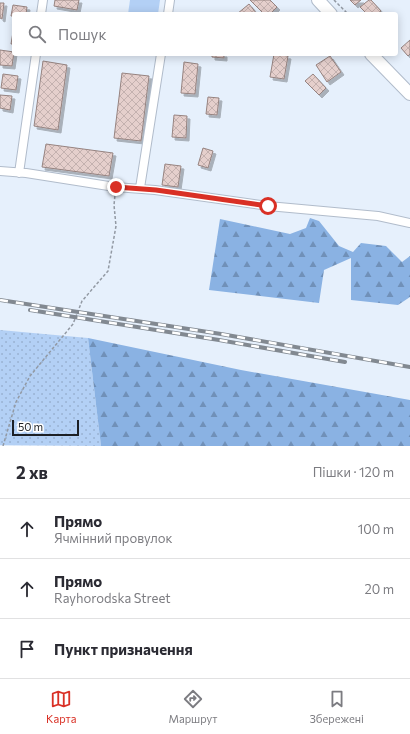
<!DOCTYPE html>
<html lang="uk">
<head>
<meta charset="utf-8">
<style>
	:root { --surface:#fff; --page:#f2f2f3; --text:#2b2b33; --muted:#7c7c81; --line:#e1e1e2; --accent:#d93025 }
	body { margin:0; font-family:Commissioner,sans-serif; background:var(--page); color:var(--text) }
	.scale { position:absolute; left:12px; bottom:10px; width:67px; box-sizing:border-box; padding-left:4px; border:2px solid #1c2025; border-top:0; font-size:11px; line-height:14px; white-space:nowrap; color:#1c2025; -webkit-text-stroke:3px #fff; paint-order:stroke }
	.stop { position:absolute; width:12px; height:12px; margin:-9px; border:3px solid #d93025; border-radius:50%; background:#fff }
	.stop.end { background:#d93025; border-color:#fff; box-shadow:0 1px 4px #0008 }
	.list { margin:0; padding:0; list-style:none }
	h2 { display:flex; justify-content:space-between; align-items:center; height:52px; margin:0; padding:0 16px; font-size:17px }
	h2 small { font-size:13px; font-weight:400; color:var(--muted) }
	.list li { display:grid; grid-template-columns:26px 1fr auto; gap:12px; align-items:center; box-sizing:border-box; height:60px; padding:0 16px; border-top:1px solid var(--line) }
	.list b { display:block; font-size:15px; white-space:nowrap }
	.list p { margin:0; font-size:13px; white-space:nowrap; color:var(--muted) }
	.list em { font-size:13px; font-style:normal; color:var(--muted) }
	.icon { flex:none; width:22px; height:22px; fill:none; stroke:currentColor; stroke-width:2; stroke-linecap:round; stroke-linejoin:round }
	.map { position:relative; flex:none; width:410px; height:446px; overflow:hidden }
	.search { position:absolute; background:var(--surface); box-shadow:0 2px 10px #0003; left:12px; right:12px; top:12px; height:44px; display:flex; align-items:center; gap:10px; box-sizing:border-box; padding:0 14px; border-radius:4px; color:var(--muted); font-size:15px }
	.sheet { height:232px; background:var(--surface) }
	nav { display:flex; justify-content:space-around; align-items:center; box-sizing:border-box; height:56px; border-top:1px solid var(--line); background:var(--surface); font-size:11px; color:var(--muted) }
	nav a { display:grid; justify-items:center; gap:2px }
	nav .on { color:var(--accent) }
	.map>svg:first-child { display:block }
</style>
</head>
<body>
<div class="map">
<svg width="410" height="446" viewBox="0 0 410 446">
	<defs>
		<pattern id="grass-dots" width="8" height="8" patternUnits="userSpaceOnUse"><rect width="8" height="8" fill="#b3d0f5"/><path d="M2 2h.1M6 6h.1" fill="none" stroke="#99b2d2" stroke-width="1.8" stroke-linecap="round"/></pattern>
		<pattern id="forest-firs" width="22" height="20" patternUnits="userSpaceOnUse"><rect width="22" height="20" fill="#8ab2e3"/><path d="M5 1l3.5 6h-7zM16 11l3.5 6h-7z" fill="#7090b8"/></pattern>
		<pattern id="building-cross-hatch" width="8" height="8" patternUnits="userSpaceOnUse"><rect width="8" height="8" fill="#e5cfcc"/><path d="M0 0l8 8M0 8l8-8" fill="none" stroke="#c4b1af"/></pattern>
		<filter id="shadow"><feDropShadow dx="3" dy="3" stdDeviation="0" flood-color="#0004"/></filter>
	</defs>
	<rect width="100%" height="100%" fill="#e6f0fc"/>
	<path fill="url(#grass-dots)" d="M0,330L88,338L101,446L0,445Z"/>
	<path fill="url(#forest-firs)" d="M310,218L319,221L339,246L353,252L361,243L386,246L402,262L410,256V297L398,305L351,300V258L324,270L319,303L209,290L220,219L290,234L306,228Z
		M88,338L241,370L410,400V446H101Z"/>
	<path fill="#b3d0f5" d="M130,0H160L158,14H128Z"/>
	<path fill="url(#building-cross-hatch)" stroke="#968380" filter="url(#shadow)" d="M55,0H79L77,10L54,6Z
		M250,0H270L277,7L270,14H264Z
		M350,0H361L355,5Z
		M369,0H371L381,11L377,14H367L360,7Z
		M0,3H4L2,19L0,18Z
		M249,4L257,14H237Z
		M13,5L27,7L26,14H14V16H11Z
		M13,32H14V44H11Z
		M410,40V54L408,56L401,48Z
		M0,50L14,52L12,66L0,65Z
		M212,54H224V58L212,57Z
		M274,54L288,56L284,79L270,77Z
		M330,56L341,72L327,82L316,65Z
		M43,61L67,65L58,130L34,126Z
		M184,62L198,64L195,94L181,93Z
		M122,73L149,76L141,141L114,138Z
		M3,74L18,76L16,90L1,88Z
		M313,74L326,88L319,95L305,81Z
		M0,95L12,96L10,110L0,108Z
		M208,97L219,98L217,115L206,114Z
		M174,115L187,116L186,138L172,137Z
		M46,144L113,153L109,176L42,167Z
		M203,148L213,151L208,168L198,165Z
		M165,164L181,166L178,187L162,185Z"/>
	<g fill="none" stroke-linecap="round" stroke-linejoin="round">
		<defs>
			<path id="street" d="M41,14L43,0
				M168,14L170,0
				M0,171L26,173L115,187L155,190L268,206L378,216L410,223
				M19,173L36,54
				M140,188L161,54"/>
			<path id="secondary" d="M318,0L331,14
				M371,54L410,94"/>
		</defs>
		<use href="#street" stroke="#b1bccb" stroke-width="10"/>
		<use href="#secondary" stroke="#b1bccb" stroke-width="14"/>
		<path stroke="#9299a3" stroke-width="1.5" stroke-dasharray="3 2" stroke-linecap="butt" d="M334,0L348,14
			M3,446L16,402L30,376L73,324L82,301L108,271L116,226L114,205L115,195"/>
		<use href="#street" stroke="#fff" stroke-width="8"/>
		<use href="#secondary" stroke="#fff" stroke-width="12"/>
		<defs>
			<path id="rail" d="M0,300L221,334L410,367
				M30,310L219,340L345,362"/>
		</defs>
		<use href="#rail" stroke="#828991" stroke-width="4"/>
		<use href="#rail" stroke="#fff" stroke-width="2.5" stroke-dasharray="8" stroke-linecap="butt"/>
	</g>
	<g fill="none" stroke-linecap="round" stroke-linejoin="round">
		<path stroke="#d93025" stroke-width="5" d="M116,187L156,190L268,206"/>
	</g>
</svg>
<div class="scale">50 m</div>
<div class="stop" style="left:268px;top:206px"></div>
<div class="stop end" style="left:116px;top:187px"></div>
<div class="search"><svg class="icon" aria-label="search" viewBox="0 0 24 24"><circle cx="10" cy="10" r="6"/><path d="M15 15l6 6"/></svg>Пошук</div>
</div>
<section class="sheet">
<h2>2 хв<small>Пішки · 120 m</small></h2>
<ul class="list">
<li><svg class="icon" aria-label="ahead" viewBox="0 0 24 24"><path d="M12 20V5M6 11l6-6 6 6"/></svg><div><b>Прямо</b><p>Ячмінний провулок</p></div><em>100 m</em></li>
<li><svg class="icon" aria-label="ahead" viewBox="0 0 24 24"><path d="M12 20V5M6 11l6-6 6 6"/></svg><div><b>Прямо</b><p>Rayhorodska Street</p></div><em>20 m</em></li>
<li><svg class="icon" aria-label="arrive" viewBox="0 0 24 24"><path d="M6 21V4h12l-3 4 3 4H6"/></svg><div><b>Пункт призначення</b></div></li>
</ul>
</section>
<nav>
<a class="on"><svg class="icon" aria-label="map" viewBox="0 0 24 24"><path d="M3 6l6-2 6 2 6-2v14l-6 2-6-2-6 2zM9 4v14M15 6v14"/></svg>Карта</a>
<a><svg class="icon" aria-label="directions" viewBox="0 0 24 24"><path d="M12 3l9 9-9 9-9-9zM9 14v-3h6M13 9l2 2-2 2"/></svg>Маршрут</a>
<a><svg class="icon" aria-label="saved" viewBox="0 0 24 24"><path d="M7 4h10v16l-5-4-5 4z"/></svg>Збережені</a>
</nav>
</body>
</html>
